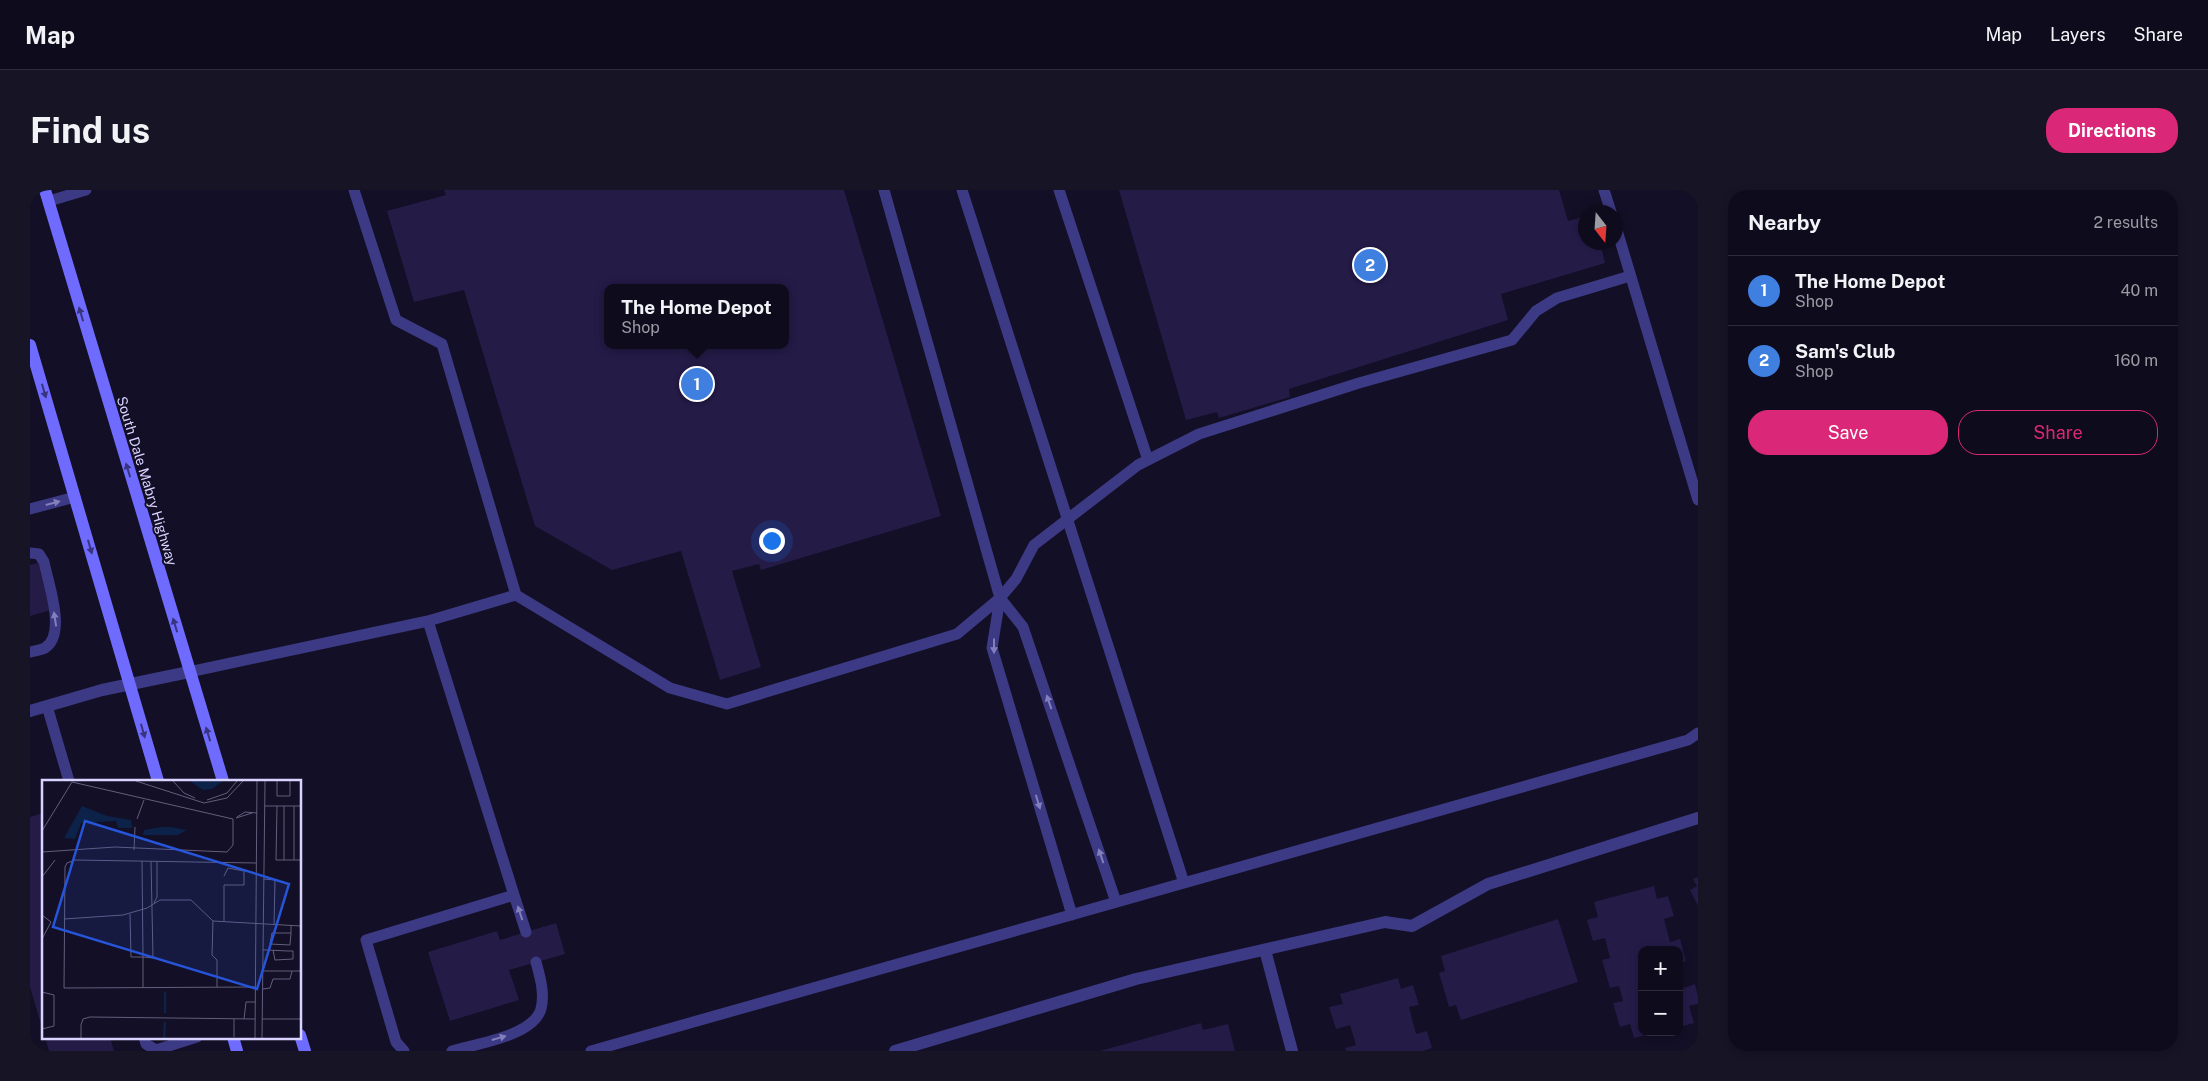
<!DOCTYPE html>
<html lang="en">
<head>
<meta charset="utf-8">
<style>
	:root { --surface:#0e0b1c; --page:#171425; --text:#f1f3f6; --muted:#9b9ba3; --line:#2e2b3b; --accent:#db2777 }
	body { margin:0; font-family:"Public Sans",sans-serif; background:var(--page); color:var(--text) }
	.controls { position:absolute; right:15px; bottom:15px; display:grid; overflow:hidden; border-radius:10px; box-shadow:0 2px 8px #0003 }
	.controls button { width:45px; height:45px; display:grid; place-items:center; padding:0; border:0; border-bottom:1px solid var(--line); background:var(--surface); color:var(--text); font:25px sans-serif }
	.compass { position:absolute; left:1548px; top:15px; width:45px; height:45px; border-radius:50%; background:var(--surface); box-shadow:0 2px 8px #0003; rotate:163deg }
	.you { position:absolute; left:741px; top:350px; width:18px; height:18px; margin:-12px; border:4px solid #fff; border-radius:50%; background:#1a73e8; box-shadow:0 0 0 8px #1a73e833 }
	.badge { display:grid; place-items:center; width:32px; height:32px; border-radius:50%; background:var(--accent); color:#fff; font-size:16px; font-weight:700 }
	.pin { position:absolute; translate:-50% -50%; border:2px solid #fff; box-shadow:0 1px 5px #0006 }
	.popup { position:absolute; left:574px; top:94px; width:185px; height:65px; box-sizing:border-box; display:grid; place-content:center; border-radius:10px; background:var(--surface); filter:drop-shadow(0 1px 4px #0005); font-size:16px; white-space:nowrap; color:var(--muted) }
	.popup b { font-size:19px; color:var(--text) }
	.popup::after { content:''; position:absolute; left:50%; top:100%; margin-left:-10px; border:10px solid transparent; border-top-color:var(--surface) }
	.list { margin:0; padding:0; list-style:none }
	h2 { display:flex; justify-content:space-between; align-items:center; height:65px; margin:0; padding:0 20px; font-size:21px }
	h2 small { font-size:16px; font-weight:400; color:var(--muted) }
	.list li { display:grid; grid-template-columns:32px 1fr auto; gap:15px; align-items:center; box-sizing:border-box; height:70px; padding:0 20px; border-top:1px solid var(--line) }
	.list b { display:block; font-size:19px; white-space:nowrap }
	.list p { margin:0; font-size:16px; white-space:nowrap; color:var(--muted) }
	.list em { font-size:16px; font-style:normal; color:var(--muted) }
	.actions { display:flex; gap:10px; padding:15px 20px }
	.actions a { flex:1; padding:11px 0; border:1px solid var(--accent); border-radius:20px; text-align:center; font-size:18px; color:var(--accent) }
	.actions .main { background:var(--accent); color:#fff }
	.map { position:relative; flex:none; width:1668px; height:861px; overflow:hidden; border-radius:20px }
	header { display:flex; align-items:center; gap:30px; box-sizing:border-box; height:70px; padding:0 25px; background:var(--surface); border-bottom:1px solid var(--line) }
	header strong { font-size:24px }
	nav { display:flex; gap:28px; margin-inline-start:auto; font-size:18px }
	.intro { display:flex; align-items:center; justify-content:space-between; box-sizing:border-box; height:120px; padding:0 30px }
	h1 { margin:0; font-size:35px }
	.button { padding:12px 22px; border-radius:20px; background:var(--accent); color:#fff; font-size:18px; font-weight:700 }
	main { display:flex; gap:30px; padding:0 30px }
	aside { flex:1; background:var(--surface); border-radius:20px; box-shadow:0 2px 8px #0003 }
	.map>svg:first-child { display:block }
</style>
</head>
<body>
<header>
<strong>Map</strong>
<nav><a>Map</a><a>Layers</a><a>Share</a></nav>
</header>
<div class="intro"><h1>Find us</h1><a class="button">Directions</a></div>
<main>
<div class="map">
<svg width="1668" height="861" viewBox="0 0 1668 861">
	<rect width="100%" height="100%" fill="#130f26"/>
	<path fill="#241b47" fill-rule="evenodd" d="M414,0H814L911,326L731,380L729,374L702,381L731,477L690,490L651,361L582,380L505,336L434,100L384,112L357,21L416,5ZM578,98H756V155H578Z
		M1089,0H1529L1538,31L1556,26V52H1570L1575,73L1471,104L1478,130L1259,199L1260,207L1189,228L1187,222L1156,230Z
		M8,373L21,420L0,426V375Z
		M13,623L14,625L13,841L0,797V627Z
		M1668,687V716L1660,700L1667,696L1663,689Z
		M1624,696L1627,709L1638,706L1644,726L1634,729L1640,752L1650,749L1656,771L1649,773V760H1612V842L1625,843L1604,848L1600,834L1590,837L1583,813L1593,811L1589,796L1580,798L1572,770L1580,768L1575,748L1563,751L1557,730L1568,727L1564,712Z
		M1528,729L1548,792L1431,830L1426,815L1419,817L1409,783L1415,781L1411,766Z
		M526,733L535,764L479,780L489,810L420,831L398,762L467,741L470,750Z
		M1649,784L1654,798L1665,794L1668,806V814L1659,816L1664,833L1649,837Z
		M1368,788L1371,799L1383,795L1389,815L1379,817L1386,844L1397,841L1402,858L1393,861H1316L1315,858L1326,855L1320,835L1306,839L1299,817L1313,814L1310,804Z
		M1171,833L1173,840L1198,834L1205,861H1070Z
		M15,847H80L84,861H19Z"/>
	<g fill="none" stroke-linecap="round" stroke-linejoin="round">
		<path stroke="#3d3a85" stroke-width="11" d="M324,0L366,130L412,154L486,405
			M854,0L970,408L993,437L1086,712
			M932,0L1154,693
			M1029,0L1118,270
			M1574,0L1581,22
			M19,11L56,0
			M1586,37L1668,310
			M0,319L45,307
			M0,363L9,364L14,372C18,393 37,444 15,458C11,460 5,461 0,462
			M970,408L962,458L1042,725
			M159,482L398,431L486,405L640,498L697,514L927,444L970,408L986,389L1004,355L1108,275L1169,244L1329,193L1482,150L1506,121L1527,108L1600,86
			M17,516L39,591
			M484,705L496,742
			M114,847L116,854L126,860L167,847
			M374,861L366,852L336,750L484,705L398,431
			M422,861C446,854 503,846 511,819C515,803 510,787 506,772
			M561,861L1658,550L1668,543"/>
		<path stroke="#3d3a85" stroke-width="12" d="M0,521L72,500L159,482
			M1235,760L1262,861
			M865,861L1106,789L1355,732L1382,736L1458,694L1668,628"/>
		<path stroke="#6f6bff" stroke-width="12" d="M15,0L193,591
			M0,155L128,591
			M270,845L275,861
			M203,847L207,861"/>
	</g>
	<defs><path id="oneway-solid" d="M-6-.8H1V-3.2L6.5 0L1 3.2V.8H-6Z" transform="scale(1.25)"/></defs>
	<g fill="#38347d">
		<use href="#oneway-solid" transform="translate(51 124) rotate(-107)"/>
		<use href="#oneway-solid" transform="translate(14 201) rotate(74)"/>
		<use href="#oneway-solid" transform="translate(98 280) rotate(-107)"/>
		<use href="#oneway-solid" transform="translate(60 357) rotate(74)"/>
		<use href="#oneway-solid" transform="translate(145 435) rotate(-107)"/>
		<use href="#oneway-solid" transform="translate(113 541) rotate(74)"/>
		<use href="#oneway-solid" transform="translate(178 544) rotate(-107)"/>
	</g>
	<g fill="#837fbc">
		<use href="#oneway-solid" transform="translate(23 313) rotate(-15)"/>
		<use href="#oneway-solid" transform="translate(25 429) rotate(-99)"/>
		<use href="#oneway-solid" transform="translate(964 456) rotate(90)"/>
		<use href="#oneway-solid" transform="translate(1019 512) rotate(-109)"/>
		<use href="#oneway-solid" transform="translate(1008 612) rotate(73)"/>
		<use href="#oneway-solid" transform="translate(1071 666) rotate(-109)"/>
		<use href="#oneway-solid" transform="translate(490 723) rotate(-108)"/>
		<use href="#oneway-solid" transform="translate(469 848) rotate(-16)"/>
	</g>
	<g text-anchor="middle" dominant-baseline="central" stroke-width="4" stroke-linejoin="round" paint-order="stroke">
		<g font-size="14" fill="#d9d4ff" stroke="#130f26">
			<text transform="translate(117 291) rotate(73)">South Dale Mabry Highway</text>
		</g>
	</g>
	<g transform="translate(12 590)">
		<rect width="259" height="259" fill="#130f26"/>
		<path d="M148,1H181L170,9L161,10ZM40,26L65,36L89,40L90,48H76L74,41L39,43L33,59L22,58ZM119,47H128L145,50L136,55H101L102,50Z" fill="#0c2248"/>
		<path fill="none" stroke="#0c2248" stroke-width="2.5" d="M123,233V212M122,258L123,242"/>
		<path fill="none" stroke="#625e7d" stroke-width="1" d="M94,1L162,23L185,18L201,1M131,1L142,13L153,18M235,1V16H248V1M165,20L185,13L195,1M223,26H259M235,26L234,80H242M242,26V80H259M195,37L203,32L215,33M194,38L210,33M95,39L102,20M0,51L30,2L191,39V65L185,72L73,67L0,72M92,70L93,47M252,80V26M182,96L186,88L202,91V105H182V141M0,97L13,80M222,99L233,100L232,145M112,123L115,117V81M88,134L89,177H101L100,81M0,135L9,142L0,159M22,139L81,135L105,128L118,120H149L171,141L259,146M171,141L170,175L175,180V207M249,153H230L228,164L248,165V164L249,153V146M221,170H225L246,171H251V179L233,180L231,170M221,191H259M213,207L22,208L23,87L25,83L33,80L214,83M101,208V177L111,178L109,81M221,209L228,208L231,199H248L250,191M0,212L12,215V246L0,249M192,239V257M202,239L204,222H213M220,239H259M39,258V245L41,239L48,237L213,239M213,258L215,1M220,258L223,1"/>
		<path fill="#2655da" fill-opacity="0.15" stroke="#2655da" stroke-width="2.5" d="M43,41L247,104L215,209L11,147Z"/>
		<rect width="259" height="259" fill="none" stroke="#d9d4ff" stroke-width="2.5"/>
	</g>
</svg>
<div class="controls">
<button>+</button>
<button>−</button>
</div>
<svg class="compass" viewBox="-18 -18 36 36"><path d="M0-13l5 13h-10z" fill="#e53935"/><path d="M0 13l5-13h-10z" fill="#9b9ba3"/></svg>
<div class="you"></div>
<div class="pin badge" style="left:667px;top:194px;background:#3f7fe0">1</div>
<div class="popup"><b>The Home Depot</b>Shop</div>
<div class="pin badge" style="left:1340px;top:75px;background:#3f7fe0">2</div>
</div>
<aside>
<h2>Nearby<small>2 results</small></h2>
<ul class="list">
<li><span class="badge" style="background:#3f7fe0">1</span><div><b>The Home Depot</b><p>Shop</p></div><em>40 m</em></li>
<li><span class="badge" style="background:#3f7fe0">2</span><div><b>Sam's Club</b><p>Shop</p></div><em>160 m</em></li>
</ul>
<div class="actions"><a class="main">Save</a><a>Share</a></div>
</aside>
</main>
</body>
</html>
